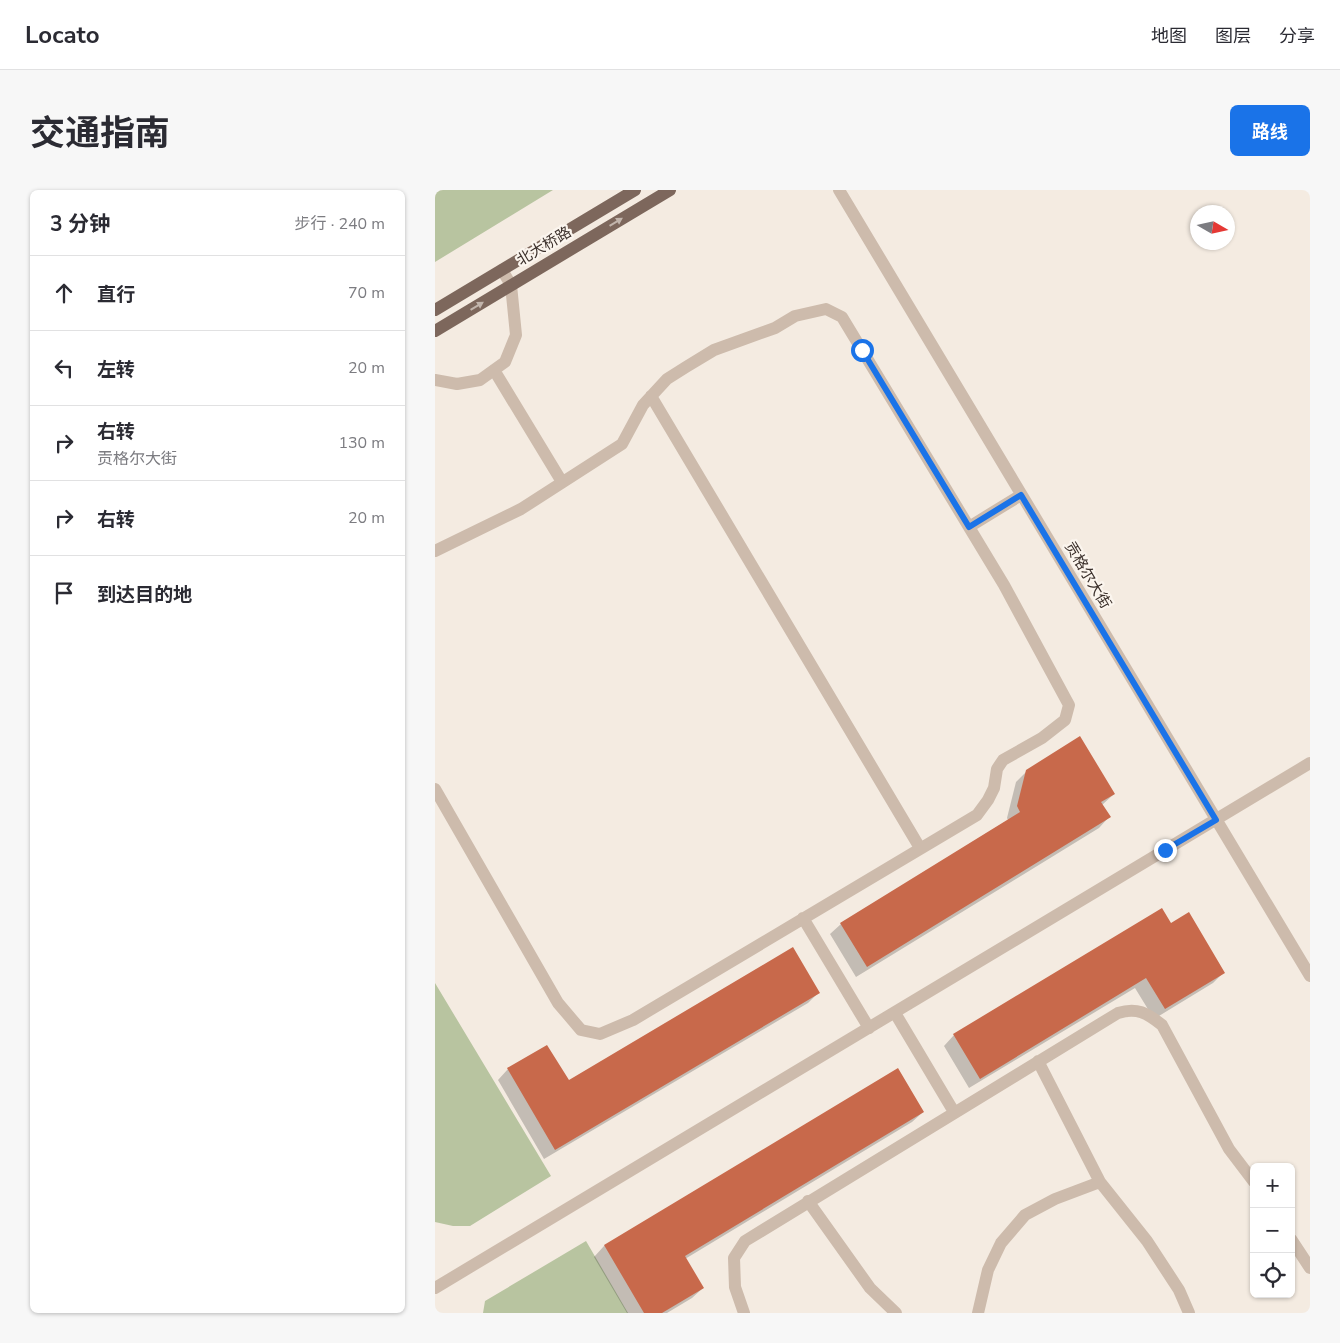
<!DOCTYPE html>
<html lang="zh">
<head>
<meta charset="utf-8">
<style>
	:root { --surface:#fff; --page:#f7f7f7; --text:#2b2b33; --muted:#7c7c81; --line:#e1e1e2; --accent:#1a73e8 }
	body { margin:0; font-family:"Nunito Sans","Noto Sans SC",sans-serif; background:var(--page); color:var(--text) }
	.controls { position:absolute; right:15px; bottom:15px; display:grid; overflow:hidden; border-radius:8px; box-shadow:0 1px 4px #0004 }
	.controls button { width:45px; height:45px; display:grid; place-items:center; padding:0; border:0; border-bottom:1px solid var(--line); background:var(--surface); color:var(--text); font:25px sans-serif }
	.compass { position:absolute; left:755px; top:15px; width:45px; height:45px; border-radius:50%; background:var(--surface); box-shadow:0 1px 4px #0004; rotate:99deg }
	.stop { position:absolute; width:15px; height:15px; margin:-11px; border:4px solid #1a73e8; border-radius:50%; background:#fff }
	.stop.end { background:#1a73e8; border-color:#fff; box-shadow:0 1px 5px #0008 }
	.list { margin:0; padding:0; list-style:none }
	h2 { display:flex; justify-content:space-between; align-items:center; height:65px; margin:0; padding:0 20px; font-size:21px }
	h2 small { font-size:16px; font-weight:400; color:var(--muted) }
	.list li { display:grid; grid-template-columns:32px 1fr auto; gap:15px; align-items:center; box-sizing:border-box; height:75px; padding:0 20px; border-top:1px solid var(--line) }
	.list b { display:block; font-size:19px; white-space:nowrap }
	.list p { margin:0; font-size:16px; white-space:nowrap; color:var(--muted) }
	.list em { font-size:16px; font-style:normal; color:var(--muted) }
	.icon { flex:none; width:28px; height:28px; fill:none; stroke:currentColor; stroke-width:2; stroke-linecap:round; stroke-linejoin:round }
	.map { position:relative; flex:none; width:875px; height:1123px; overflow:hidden; border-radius:8px }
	header { display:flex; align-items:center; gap:30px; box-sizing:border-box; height:70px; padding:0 25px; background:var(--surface); border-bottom:1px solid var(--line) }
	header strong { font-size:24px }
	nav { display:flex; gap:28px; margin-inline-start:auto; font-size:18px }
	.intro { display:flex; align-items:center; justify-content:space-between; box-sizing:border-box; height:120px; padding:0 30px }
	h1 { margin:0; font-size:35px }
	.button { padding:12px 22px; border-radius:8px; background:var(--accent); color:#fff; font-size:18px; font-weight:700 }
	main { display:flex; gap:30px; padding:0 30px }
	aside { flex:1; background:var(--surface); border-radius:8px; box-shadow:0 1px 4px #0004 }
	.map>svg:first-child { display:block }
</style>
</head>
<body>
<header>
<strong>Locato</strong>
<nav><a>地图</a><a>图层</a><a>分享</a></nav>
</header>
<div class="intro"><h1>交通指南</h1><a class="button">路线</a></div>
<main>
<aside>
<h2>3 分钟<small>步行 · 240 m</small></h2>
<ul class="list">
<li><svg class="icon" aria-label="ahead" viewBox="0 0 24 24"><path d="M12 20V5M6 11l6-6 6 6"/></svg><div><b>直行</b></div><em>70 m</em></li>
<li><svg class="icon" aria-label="left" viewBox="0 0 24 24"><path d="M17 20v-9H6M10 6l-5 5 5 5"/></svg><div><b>左转</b></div><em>20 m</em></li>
<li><svg class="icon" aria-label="right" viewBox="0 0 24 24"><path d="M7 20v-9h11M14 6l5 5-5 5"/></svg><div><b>右转</b><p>贡格尔大街</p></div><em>130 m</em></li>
<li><svg class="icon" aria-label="right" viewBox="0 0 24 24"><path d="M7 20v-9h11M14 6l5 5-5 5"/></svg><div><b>右转</b></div><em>20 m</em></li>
<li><svg class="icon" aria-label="arrive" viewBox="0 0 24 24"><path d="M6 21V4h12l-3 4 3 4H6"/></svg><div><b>到达目的地</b></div></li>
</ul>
</aside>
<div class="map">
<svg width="875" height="1123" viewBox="0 0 875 1123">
	<rect width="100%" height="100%" fill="#f4ebe1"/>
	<path fill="#b8c4a0" d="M0,0H118L0,72Z
		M0,793L116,986L35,1036H18L0,1032Z
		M151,1051L193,1123H48L50,1111Z"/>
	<path fill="#0003" d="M592,581L679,604L667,615L674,627L664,638L421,787L395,744L406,734L573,630L572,628L581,592Z
		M736,734L788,783L778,793L719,829L700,798L534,898L509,856L519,845Z
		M383,803L373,813L109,969L63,890L73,879L133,892Z
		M462,880L488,922L477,932L250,1069L268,1098L257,1108L232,1123H192L159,1067L169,1056Z"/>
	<path fill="#c8694b" d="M645,546L680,604L666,612L676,627L432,777L405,733L585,622L582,616L591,580Z
		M727,718L736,733L754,722L790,783L730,819L711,788L545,889L518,844Z
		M358,757L385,803L120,960L72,878L112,855L134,890Z
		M463,878L489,922L250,1066L269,1098L227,1123H209L169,1055Z"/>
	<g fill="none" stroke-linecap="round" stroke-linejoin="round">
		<path stroke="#cdbbac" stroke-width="12" d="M404,0L875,786
			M59,180L127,292
			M0,190L22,194L45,190L70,172L81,145L76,95L67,80
			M216,206L485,658
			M534,337L586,305
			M0,361L86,319L187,254L208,215L232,189L251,177L279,160L340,138L360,126L391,119L407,127L569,395L634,515L630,530L607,548L568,570L562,579L559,598L553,610L542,625L198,830L165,844L146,840L123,813L0,599
			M368,728L434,838
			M460,823L519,922
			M603,871L665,992L712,1051L744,1100L754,1123
			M373,1011L435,1098L461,1123
			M856,1049L875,1078
			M0,1098L875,573
			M309,1123L300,1097L299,1068L310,1051L683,823C702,817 712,823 727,835L794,959L819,992
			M543,1123L553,1080L566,1053L590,1025L620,1009L665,992"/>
		<path stroke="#7d675c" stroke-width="12" d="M0,120L200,0
			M0,141L235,0"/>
	</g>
	<defs><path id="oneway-solid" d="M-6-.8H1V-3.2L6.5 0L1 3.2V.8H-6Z" transform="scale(1.25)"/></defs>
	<g fill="#c2b5ac">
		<use href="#oneway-solid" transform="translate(181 32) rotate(-31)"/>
		<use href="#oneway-solid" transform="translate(42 116) rotate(-31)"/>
	</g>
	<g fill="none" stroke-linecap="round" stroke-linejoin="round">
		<path stroke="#1a73e8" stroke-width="6" d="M427,160L534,337L586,305L781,630L730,660"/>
	</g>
	<g text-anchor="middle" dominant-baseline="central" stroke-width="4.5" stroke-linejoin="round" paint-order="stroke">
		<g font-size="15" fill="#3b302b" stroke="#fbf5ee">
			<text transform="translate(109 56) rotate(-31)">北大桥路</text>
			<text transform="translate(653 385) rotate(59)">贡格尔大街</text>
		</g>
	</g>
</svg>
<div class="controls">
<button>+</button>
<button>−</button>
<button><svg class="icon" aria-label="locate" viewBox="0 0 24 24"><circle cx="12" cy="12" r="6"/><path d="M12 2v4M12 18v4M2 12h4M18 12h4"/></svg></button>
</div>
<svg class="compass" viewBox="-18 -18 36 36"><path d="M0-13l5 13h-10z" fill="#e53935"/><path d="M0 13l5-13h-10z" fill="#7c7c81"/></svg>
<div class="stop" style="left:427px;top:160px"></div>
<div class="stop end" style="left:730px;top:660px"></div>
</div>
</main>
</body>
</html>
